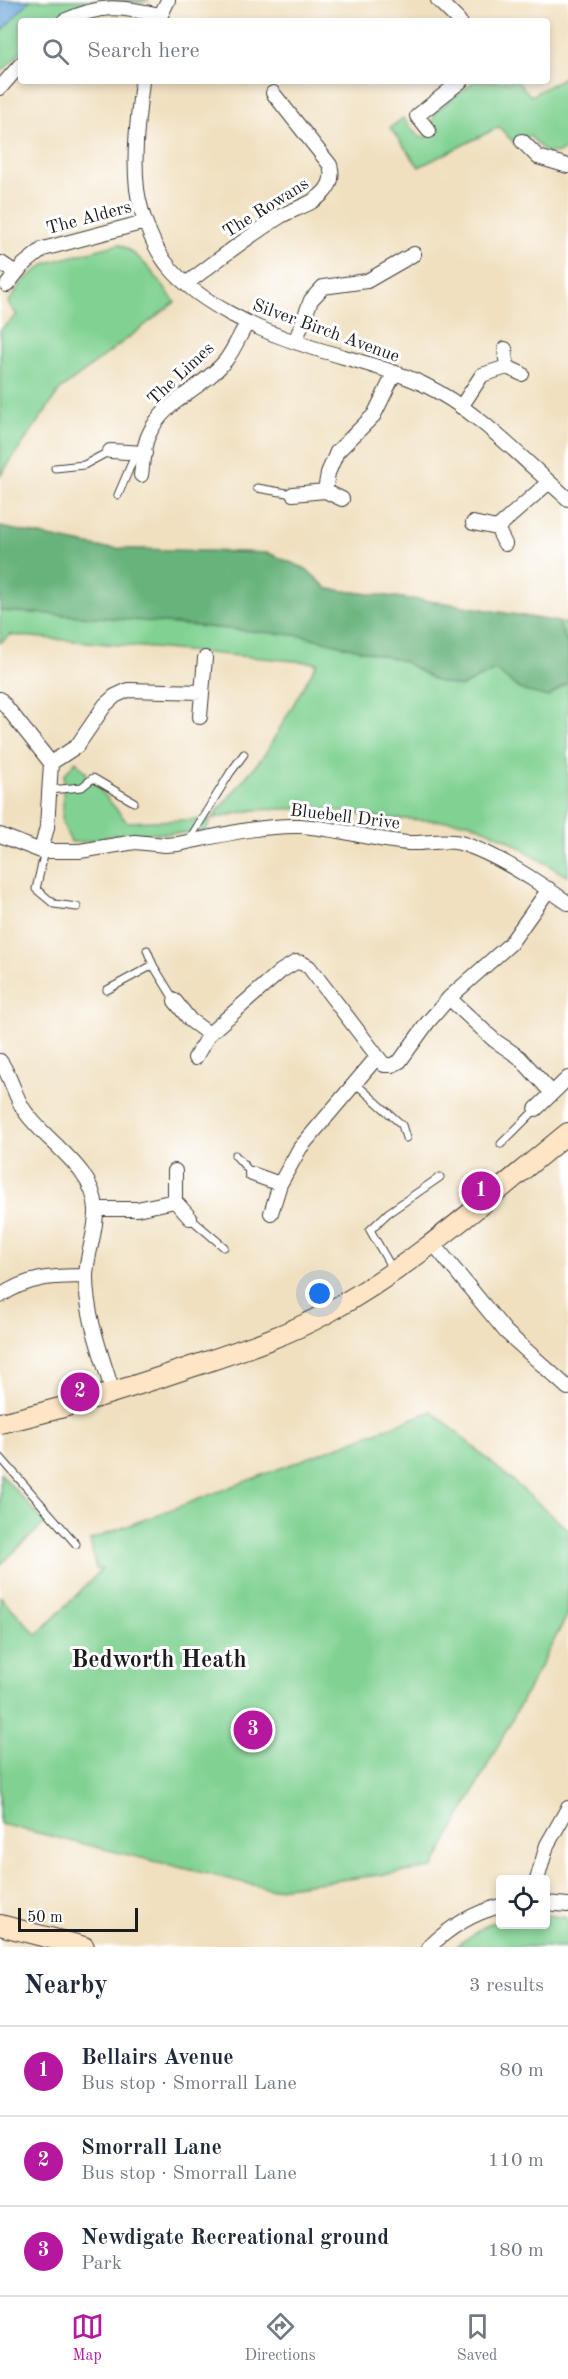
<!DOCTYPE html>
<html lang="en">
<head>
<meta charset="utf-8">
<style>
	:root { --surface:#fff; --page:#f2f2f3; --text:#1f2937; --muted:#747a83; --line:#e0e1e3; --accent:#b5179e }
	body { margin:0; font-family:"Old Standard TT",serif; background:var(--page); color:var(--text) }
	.controls { position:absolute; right:18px; bottom:18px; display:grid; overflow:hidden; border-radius:6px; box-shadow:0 3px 9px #0003 }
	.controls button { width:54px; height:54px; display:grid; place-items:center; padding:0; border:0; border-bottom:2px solid var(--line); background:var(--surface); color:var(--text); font:30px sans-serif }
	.scale { position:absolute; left:18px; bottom:15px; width:120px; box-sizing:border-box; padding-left:6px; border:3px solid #1c1c1c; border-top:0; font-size:16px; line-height:21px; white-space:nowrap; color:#1c1c1c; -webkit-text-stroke:4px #fff; paint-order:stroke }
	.you { position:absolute; left:320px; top:1294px; width:21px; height:21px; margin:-15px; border:4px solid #fff; border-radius:50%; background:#1a73e8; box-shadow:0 0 0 9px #1a73e833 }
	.badge { display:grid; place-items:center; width:39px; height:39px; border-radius:50%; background:var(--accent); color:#fff; font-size:20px; font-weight:700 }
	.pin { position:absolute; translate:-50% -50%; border:3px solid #fff; box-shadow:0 2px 6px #0006 }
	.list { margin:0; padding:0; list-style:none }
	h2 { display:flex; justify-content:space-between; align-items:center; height:78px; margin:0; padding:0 24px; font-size:26px }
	h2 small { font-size:20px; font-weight:400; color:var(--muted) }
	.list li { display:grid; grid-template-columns:39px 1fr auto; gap:18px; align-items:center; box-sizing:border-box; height:90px; padding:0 24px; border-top:2px solid var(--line) }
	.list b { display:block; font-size:22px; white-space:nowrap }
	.list p { margin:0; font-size:20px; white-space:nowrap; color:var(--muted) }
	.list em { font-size:20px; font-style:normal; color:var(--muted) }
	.icon { flex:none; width:33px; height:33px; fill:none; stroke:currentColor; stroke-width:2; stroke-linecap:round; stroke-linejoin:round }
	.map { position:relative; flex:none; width:568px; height:1947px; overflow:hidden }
	.search { position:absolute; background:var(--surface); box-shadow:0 3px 9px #0003; left:18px; right:18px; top:18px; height:66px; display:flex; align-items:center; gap:15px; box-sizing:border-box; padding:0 21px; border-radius:6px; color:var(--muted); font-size:22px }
	.sheet { height:348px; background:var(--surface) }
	nav { display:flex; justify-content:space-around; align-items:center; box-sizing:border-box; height:84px; border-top:2px solid var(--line); background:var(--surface); font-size:16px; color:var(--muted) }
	nav a { display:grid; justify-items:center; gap:3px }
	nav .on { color:var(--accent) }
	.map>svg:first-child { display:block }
</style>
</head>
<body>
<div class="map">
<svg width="568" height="1947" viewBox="0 0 568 1947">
	<rect width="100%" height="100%" fill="#fff"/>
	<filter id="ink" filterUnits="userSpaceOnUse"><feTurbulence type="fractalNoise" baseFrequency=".0167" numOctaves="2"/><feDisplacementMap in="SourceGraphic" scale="12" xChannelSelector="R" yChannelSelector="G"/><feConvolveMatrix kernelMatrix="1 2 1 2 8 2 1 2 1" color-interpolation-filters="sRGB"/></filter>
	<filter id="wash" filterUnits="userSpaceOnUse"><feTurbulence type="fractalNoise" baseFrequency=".008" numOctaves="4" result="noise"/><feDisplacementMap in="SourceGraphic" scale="24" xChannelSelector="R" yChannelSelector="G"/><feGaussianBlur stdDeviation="1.35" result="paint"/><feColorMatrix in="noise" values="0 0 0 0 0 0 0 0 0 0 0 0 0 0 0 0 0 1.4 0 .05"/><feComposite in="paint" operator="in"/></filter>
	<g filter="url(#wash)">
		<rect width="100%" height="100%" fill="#f0e0c0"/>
		<path fill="#80d192" stroke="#4e7657" stroke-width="1.5" d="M0,0H150C133,5 115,0 97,0C86,1 60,14 53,21H21V52L0,73Z
			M568,75V147L559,153L545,152L530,136L515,144L499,127L419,167L390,128L403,118L419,137H427L433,131L432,122L436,111L475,81H517L531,96Z
			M119,244C144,257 158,280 175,302L60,390L0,476V330L17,315L8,303L23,281L47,263Z
			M0,527L103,548L268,553L306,569L328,589L452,604L568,624V877L506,839L469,822L381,818L317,808L254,810L211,819L206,831C177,836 147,831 117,835C101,837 87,844 71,842L62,822L64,775L76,761L127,822L211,819L265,754L317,663L10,635L0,643Z
			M432,1411L568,1529V1614L433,1868L270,1889L0,1824V1596L37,1635L102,1569H96L90,1540Z
			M0,1473L45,1523L0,1565Z
			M546,1915L568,1918V1947H455L488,1924L500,1921V1924H546Z"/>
		<path fill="#68b37c" stroke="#42684c" stroke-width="1.5" d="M0,527L103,548L268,553L306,569L328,589L452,604L558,622L568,646V682L548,697L521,690L495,670L461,687L436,681L403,661L304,636L110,618L0,611Z"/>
		<path fill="#6ba7dc" stroke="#44627c" stroke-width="1.5" d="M0,0H30L0,33Z"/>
	</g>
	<g filter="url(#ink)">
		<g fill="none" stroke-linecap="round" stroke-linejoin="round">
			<defs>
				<path id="lane" d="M55,468L84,465L110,451
					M257,488L293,494
					M118,495L136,453
					M50,790L82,787L93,778L134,802
					M189,840L230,773L244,754
					M45,851L36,889L54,904L77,907
					M147,950L153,965L175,1001
					M107,990L153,965
					M355,1083L402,1125L406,1138
					M501,1144L536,1109
					M235,1155L252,1174
					M190,1218L224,1247
					M393,1270L370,1230L388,1213L440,1177
					M0,1457L76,1544"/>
				<path id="street" d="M438,0L459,21
					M64,21C104,3 120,7 160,15
					M158,21L168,0
					M142,81C138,117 133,154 137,189C140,213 154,250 170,268C200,303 256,329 298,343C339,357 384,366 423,384C479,411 522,459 568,499
					M0,88L21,64
					M429,131L417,116L461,81
					M522,141L538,157L568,166
					M1,263L16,273
					M187,283C218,260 248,236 281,216C296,208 314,204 325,191C332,183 333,175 330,165L273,93
					M7,285L22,266L43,249L145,222
					M295,342L311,300L323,287L367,281L414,254
					M505,349L507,367L522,374
					M461,407L482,375L507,367
					M110,451L145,453
					M141,475C143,462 143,445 149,434C164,400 204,388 226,360C234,349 240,335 247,323
					M325,491L328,473L337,452L374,415L394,374
					M293,494L325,491L342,499
					M473,523L497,528L505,544
					M497,528L549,482
					M0,699L51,763L47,827L41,851
					M200,717L205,658
					M51,763L77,746L105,705L115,696L128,690L202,692
					M0,835L41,851H80L135,842L165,845L178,844C218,836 259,825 300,826C337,828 373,840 409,843C426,844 443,839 460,843C495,853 538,882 568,903
					M449,998L494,1040L519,1057L552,1093
					M175,1001L190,1020L209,1034
					M195,1058L209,1034L281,971L296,962L302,963L309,967L384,1065H392L400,1061L428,1022L449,998L510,944L549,889
					M0,1061C11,1076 14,1095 24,1110C45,1142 94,1167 96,1209C97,1232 86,1255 86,1277C86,1316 102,1356 113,1393
					M536,1109L568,1078
					M175,1171V1201L190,1218
					M252,1174L280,1184
					M96,1209H137L175,1201
					M271,1213L280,1184L300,1148L377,1057
					M432,1242L506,1332L568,1388
					M0,1296C28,1277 53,1276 86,1276
					M537,1880L547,1845L568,1808
					M546,1903L568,1905
					M429,1947C450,1927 473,1913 500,1906"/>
				<path id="secondary" d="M0,1423C64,1409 126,1389 188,1368C235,1352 284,1337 327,1313C415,1265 491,1195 568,1133
					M0,1925L84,1947"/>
			</defs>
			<use href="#lane" stroke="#3c3935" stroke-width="9"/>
			<use href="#street" stroke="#3c3935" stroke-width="16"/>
			<use href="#secondary" stroke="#3c3935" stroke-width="22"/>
			<use href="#lane" stroke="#fff" stroke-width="7"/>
			<use href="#street" stroke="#fff" stroke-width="14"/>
			<use href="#secondary" stroke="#fde5c5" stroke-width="20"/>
		</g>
	</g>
	<g text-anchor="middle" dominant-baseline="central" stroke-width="6" stroke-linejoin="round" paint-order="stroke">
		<g font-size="18" fill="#1c1c1c" stroke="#fff">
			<text transform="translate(266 208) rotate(-32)">The Rowans</text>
			<text transform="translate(89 218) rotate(-15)">The Alders</text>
			<text transform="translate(326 331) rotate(20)">Silver Birch Avenue</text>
			<text transform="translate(181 374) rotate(-43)">The Limes</text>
			<text transform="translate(345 817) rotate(7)">Bluebell Drive</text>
		</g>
		<g font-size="24" font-weight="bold" fill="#1c1c1c" stroke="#fff">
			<text x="159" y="1661">Bedworth Heath</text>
		</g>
	</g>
</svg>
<div class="controls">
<button><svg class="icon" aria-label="locate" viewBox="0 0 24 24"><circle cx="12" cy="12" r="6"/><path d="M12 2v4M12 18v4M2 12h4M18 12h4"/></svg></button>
</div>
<div class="scale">50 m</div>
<div class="you"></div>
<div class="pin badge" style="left:481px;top:1191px">1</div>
<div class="pin badge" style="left:80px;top:1392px">2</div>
<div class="pin badge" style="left:253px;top:1730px">3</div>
<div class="search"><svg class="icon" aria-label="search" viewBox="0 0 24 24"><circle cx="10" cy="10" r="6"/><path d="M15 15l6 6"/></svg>Search here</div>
</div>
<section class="sheet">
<h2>Nearby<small>3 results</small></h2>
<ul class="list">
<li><span class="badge">1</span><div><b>Bellairs Avenue</b><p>Bus stop · Smorrall Lane</p></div><em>80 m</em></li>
<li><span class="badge">2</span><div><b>Smorrall Lane</b><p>Bus stop · Smorrall Lane</p></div><em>110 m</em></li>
<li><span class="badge">3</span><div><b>Newdigate Recreational ground</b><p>Park</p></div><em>180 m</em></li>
</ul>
</section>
<nav>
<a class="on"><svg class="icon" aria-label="map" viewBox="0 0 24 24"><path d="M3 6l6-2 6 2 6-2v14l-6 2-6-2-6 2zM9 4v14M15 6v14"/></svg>Map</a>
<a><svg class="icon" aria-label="directions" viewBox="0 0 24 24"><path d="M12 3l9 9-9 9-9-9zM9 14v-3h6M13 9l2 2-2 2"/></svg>Directions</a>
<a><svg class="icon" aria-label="saved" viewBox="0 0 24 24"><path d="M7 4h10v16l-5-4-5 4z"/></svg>Saved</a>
</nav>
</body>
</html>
